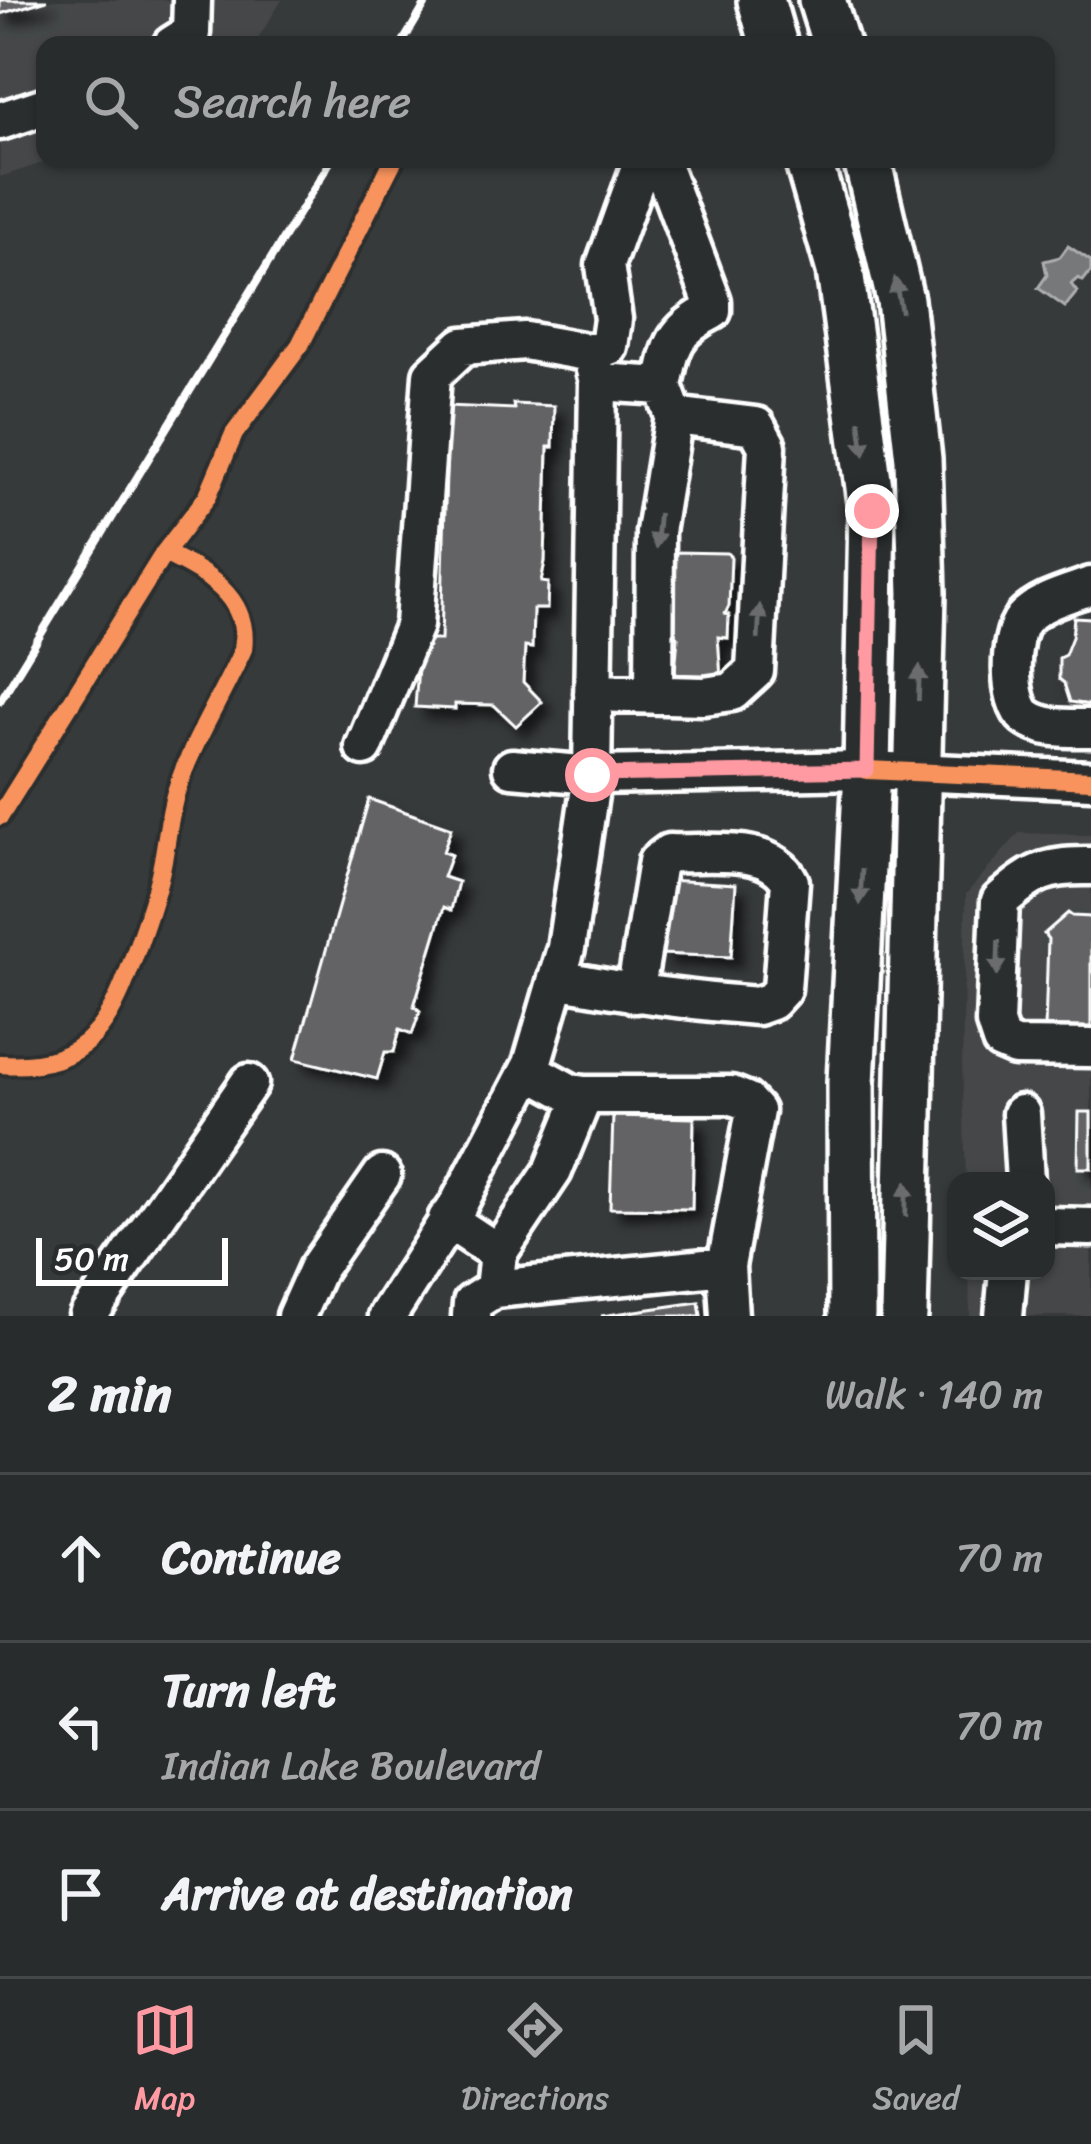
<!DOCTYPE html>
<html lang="en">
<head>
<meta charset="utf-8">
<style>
	:root { --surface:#292c2c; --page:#313434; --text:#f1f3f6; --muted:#a5a7a9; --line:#454848; --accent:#ff9aa2 }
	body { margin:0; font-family:Sriracha,sans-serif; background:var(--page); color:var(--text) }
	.controls { position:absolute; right:36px; bottom:36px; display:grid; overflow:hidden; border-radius:24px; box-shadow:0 3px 9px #0004 }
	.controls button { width:108px; height:108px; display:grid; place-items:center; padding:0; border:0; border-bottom:3px solid var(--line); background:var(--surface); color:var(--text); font:60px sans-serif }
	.scale { position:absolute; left:36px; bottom:30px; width:192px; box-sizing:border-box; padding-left:12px; border:6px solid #fff; border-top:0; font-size:33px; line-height:42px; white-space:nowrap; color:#fff; -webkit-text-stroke:9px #2a2d2e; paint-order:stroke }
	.stop { position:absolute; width:36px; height:36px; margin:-27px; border:9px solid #ff9aa2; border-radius:50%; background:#fff }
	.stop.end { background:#ff9aa2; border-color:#fff; box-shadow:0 3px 12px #0008 }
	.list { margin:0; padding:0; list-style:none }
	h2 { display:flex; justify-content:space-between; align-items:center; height:156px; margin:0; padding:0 48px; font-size:51px }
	h2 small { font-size:39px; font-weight:400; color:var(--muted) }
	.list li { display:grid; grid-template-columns:78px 1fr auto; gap:36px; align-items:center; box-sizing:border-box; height:168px; padding:0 48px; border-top:3px solid var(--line) }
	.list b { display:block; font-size:45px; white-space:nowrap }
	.list p { margin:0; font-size:39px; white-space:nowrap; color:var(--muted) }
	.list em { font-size:39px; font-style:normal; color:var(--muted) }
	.icon { flex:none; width:66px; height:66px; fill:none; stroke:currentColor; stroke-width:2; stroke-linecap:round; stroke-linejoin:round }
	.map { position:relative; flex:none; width:1091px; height:1316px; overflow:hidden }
	.search { position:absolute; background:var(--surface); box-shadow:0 3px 9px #0004; left:36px; right:36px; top:36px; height:132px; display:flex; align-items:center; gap:30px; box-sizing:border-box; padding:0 42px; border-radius:24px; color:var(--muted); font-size:45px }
	.sheet { height:660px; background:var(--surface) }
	nav { display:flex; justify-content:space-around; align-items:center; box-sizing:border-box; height:168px; border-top:3px solid var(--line); background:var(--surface); font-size:33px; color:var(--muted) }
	nav a { display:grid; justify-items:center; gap:6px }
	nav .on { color:var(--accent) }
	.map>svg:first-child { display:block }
</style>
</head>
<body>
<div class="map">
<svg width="1091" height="1316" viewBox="0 0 1091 1316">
	<defs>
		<filter id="shadow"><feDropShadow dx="10" dy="10" stdDeviation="6" flood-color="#0009"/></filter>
	</defs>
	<rect width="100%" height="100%" fill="#373a3b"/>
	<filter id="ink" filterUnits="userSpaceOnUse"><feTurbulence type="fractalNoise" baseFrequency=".00833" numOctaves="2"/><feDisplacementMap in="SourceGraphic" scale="24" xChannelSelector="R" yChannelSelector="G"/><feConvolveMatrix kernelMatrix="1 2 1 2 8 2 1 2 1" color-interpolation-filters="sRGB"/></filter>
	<g filter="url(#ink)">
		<path fill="#444748" d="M0,0H282L254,45H45V159H55L0,177Z
			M1019,833L1091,835V1316H970L969,1271H1046V1181H966L962,1064L966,894Z"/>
		<path fill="#767879" stroke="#adaeaf" stroke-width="3" d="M1068,246L1091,261V271L1083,281L1078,278L1071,284L1077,292L1065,307L1038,288L1047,275L1044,261L1060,257Z"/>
		<path fill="#636465" stroke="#fff" stroke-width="3" filter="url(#shadow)" d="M0,0H47L0,14Z
			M513,404L554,406L553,447H548L545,561L541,582L548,583L547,609H533L532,648L525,647L523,682L542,702L516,726L494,705L455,704V709L415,707L420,640H441L448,406L514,409Z
			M673,552L727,553L731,557L729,606L725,614L729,615L728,638L718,637L721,678H686L675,673L678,637L669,631L674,592Z
			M1074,617L1091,618V705L1070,702L1064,683L1059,679V658L1065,655L1072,637Z
			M369,799L451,828L443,852L451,855L443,877L458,882L451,910L444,907L414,1006L420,1011L412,1034L400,1029L394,1052H385L377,1079L295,1059Z
			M666,880L736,884L731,957L661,954Z
			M1068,913L1072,916L1091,917V1031L1045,1029L1048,939L1044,934Z
			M1079,1112H1091V1168H1078Z
			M613,1116L694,1118L692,1209L610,1208Z
			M699,1302L701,1316H601Z"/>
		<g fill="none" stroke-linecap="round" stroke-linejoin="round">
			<defs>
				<path id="minor" d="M172,45L191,33L192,0
					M0,121L45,106
					M659,159L712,301V311C674,330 671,345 663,386
					M591,353L609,346L613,319L605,265L643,159
					M598,382L663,386L674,416L655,532L654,695
					M1091,586C1069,594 1039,601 1023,619C1008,637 1007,702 1026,717C1043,730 1071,728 1091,728
					M593,693L704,696L732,692L755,671L767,446L756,426L674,416
					M364,747L414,625L432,375L463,346L525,341L591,353L598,382L592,775L512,768
					M1091,866C1046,865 1033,872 1000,901L995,1023L1001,1041L1015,1047L1091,1048
					M557,979C624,992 688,1001 757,1006L771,1001L782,989L790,882C771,843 707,855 669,853L657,862L635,994
					M529,1070L571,1093L584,1095H731L746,1101L755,1111L726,1266
					M1021,1114L1025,1181
					M447,1219L498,1253L494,1289L726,1266L729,1316
					M1046,1226L1091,1227
					M498,1253L553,1171L584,1095
					M88,1316L249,1083
					M296,1316L317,1269L382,1175
					M387,1316L458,1205L532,1064L566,948L592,775L867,770L1091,780
					M471,1316L472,1303L494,1289
					M1004,1316L1008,1271"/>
				<path id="major" d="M761,0L774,45
					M822,0L836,45
					M808,159L840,270L872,510L867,770L851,1082L852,1316
					M867,159L900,300L918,459L922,593L904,1316"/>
			</defs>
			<use href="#minor" stroke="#fff" stroke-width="45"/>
			<use href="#major" stroke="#fff" stroke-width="54"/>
			<use href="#minor" stroke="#2a2d2e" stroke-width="36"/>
			<use href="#major" stroke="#2a2d2e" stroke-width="45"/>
			<path stroke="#fff" stroke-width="8" d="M401,45L428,0
				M0,701L332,159"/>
			<defs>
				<path id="cycleway" d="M867,770L1091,780
					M0,816L164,553L207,497L234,434L300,345L394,159
					M0,1064C91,1070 112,1021 138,945C147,919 157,892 162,865C167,841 169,815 176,792C192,742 222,697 243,649C250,597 205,572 164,553"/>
			</defs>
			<use href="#cycleway" stroke="#2a2d2e" stroke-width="26"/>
			<use href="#cycleway" stroke="#f8935d" stroke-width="18"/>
		</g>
		<defs><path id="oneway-solid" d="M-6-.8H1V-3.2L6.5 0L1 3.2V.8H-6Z" transform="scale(3)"/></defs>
		<g fill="#6a6c6d">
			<use href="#oneway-solid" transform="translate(898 295) rotate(-101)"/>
			<use href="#oneway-solid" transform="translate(862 438) rotate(82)"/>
			<use href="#oneway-solid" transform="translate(657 531) rotate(95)"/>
			<use href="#oneway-solid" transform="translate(759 622) rotate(-87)"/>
			<use href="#oneway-solid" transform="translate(919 683) rotate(-88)"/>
			<use href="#oneway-solid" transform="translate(861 887) rotate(93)"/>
			<use href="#oneway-solid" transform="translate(998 958) rotate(92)"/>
			<use href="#oneway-solid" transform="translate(906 1199) rotate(-89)"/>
		</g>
	</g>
	<g fill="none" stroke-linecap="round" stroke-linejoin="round" filter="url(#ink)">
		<path stroke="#ff9aa2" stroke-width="15" d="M592,775L867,770L872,511"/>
	</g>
</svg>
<div class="controls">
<button><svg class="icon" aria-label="layers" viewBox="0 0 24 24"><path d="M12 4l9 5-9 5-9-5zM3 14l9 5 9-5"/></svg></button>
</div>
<div class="scale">50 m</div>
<div class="stop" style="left:592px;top:775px"></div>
<div class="stop end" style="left:872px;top:511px"></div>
<div class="search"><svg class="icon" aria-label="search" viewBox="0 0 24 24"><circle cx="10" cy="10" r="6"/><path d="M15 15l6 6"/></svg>Search here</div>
</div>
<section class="sheet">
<h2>2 min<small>Walk · 140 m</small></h2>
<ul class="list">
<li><svg class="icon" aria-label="ahead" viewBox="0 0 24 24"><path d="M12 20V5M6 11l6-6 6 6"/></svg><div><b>Continue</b></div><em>70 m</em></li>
<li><svg class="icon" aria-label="left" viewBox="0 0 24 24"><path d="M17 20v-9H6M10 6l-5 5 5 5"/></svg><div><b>Turn left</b><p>Indian Lake Boulevard</p></div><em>70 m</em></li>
<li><svg class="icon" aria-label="arrive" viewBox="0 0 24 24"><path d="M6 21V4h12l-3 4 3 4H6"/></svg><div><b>Arrive at destination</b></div></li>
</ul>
</section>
<nav>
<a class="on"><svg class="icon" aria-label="map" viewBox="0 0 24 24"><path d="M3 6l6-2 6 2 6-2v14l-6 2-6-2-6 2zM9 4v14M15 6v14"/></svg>Map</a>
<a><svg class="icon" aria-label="directions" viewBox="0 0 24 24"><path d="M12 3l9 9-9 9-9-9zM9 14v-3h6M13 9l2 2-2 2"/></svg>Directions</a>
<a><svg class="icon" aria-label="saved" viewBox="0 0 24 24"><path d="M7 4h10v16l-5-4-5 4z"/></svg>Saved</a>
</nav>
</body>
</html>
